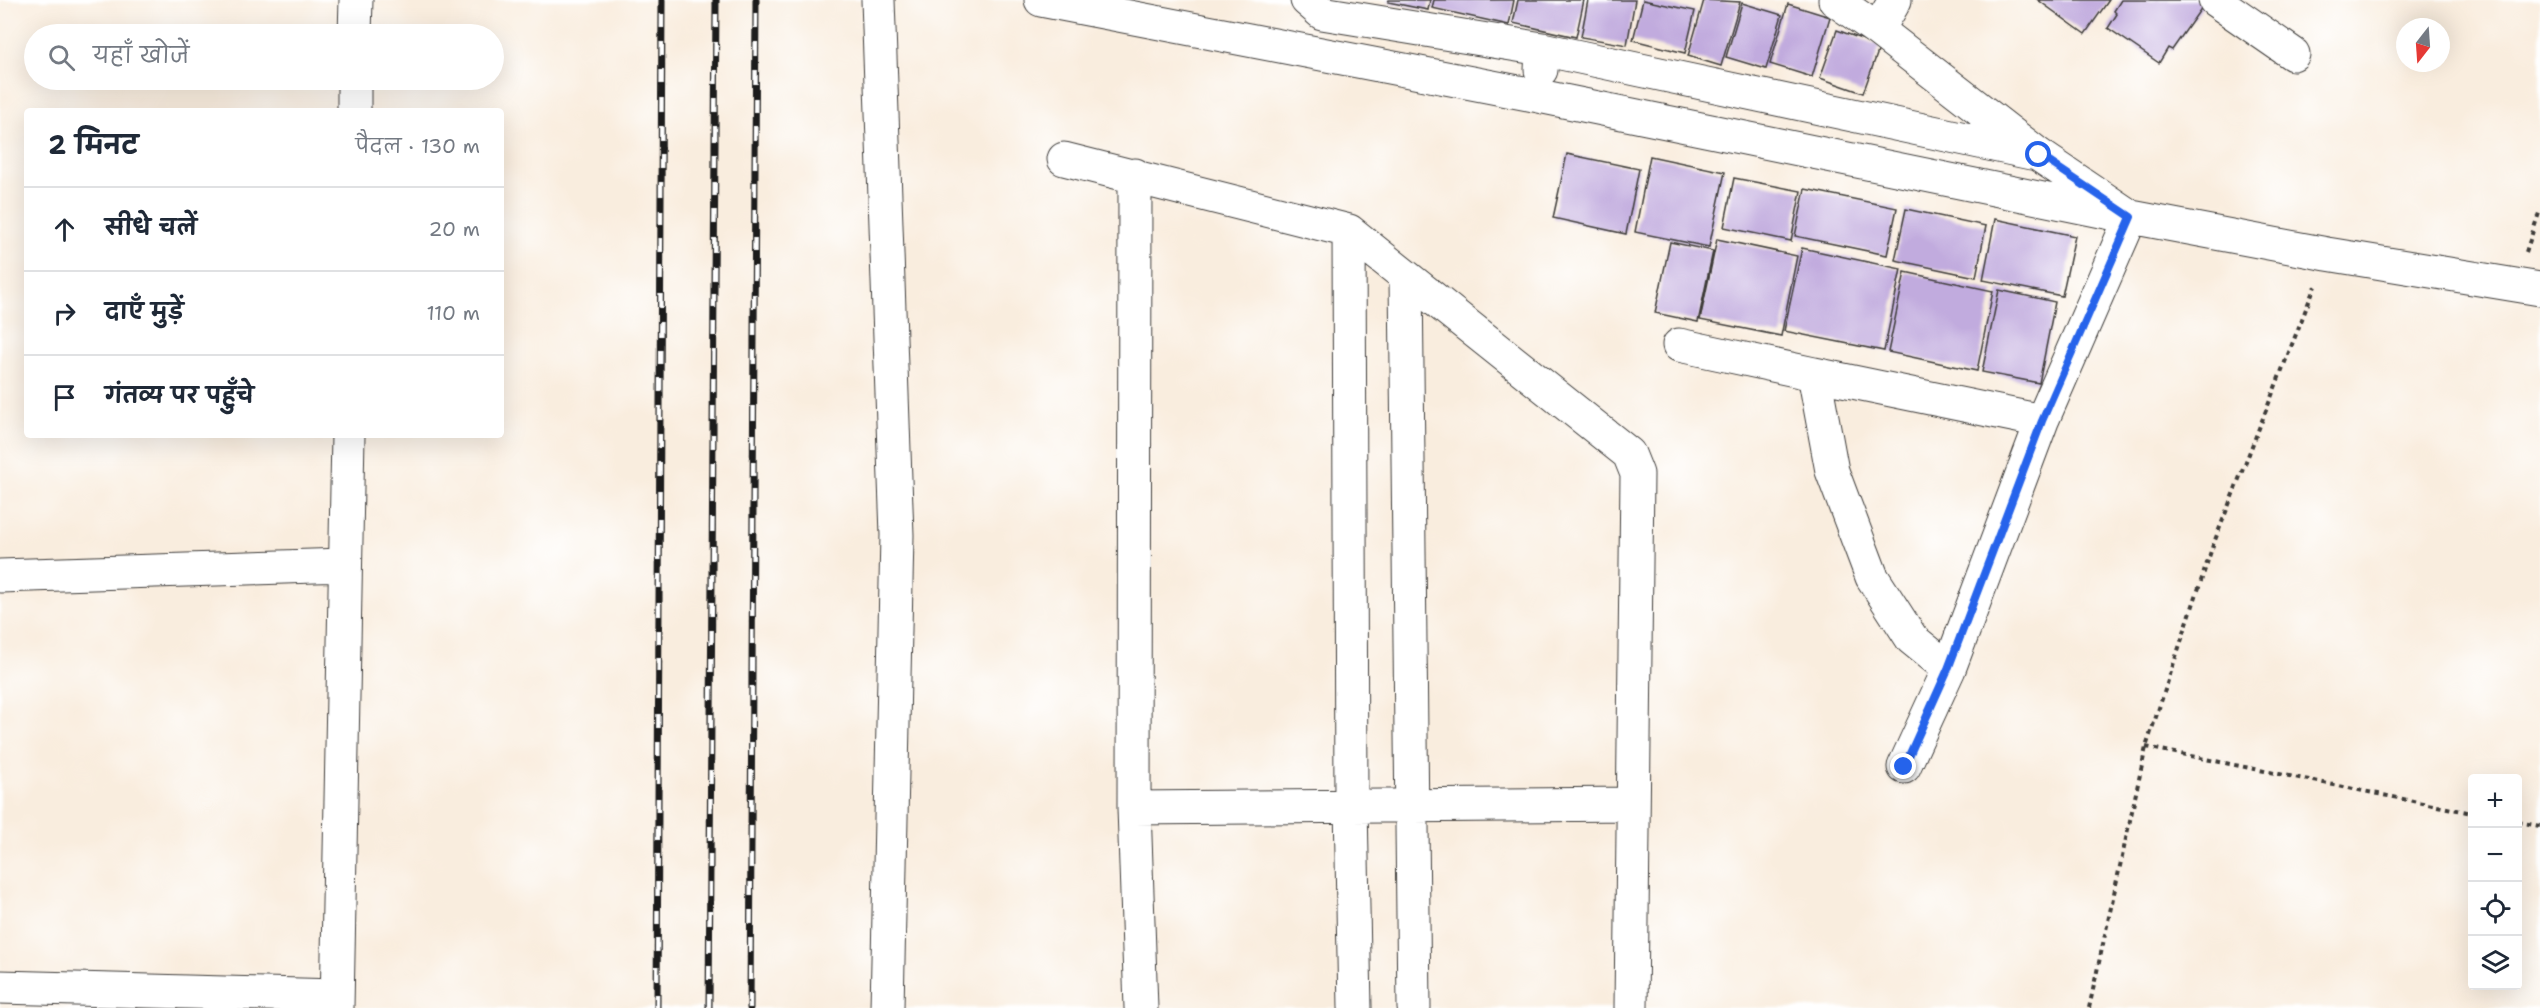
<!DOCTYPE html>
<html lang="hi">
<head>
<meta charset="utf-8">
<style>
	:root { --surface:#fff; --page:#f6f6f7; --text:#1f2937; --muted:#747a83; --line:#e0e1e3 }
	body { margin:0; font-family:"Shantell Sans","Playpen Sans Deva",sans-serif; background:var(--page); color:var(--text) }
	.controls { position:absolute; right:18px; bottom:18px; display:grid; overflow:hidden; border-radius:6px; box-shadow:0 6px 24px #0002 }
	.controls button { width:54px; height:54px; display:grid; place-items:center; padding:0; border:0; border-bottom:2px solid var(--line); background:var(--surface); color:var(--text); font:30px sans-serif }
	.compass { position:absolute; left:2396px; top:18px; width:54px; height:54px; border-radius:50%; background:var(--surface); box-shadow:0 6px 24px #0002; rotate:197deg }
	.stop { position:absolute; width:18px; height:18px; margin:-14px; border:4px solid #2563eb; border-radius:50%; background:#fff }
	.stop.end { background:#2563eb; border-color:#fff; box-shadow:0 2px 6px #0008 }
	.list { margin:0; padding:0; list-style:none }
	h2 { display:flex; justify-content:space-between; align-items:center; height:78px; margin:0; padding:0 24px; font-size:26px }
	h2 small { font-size:20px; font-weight:400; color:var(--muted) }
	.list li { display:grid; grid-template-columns:39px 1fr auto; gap:18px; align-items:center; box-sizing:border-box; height:84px; padding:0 24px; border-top:2px solid var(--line) }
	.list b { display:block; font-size:22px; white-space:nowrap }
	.list em { font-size:20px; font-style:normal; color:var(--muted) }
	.icon { flex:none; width:33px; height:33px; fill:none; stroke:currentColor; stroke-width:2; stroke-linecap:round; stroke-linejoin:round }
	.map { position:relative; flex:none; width:2540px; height:1008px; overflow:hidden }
	.search { position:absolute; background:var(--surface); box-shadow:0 6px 24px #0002; left:24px; top:24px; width:480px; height:66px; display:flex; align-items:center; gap:15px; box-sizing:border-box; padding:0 21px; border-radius:33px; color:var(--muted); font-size:22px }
	.panel { position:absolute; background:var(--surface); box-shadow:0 6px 24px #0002; left:24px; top:108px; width:480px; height:330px; border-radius:6px }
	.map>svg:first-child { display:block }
</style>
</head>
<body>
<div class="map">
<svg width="2540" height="1008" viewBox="0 0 2540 1008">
	<rect width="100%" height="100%" fill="#fff"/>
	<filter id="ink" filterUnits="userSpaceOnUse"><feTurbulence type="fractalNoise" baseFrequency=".0167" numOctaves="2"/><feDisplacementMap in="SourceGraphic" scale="12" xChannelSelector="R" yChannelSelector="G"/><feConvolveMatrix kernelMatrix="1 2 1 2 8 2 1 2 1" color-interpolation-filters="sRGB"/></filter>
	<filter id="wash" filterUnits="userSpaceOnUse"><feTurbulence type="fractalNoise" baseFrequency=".008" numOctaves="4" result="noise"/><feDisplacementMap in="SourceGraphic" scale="24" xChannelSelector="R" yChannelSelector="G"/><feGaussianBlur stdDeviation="1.35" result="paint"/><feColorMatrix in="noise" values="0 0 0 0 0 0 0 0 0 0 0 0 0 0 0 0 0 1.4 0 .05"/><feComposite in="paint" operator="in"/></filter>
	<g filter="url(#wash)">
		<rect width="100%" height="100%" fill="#f9edde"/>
		<g id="blocks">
			<path fill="#c1abde" d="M1389,0H1430L1428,10L1388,2Z
				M1434,0H1514L1509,25L1432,8Z
				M1518,0H1584L1576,37L1513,23Z
				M1588,0H1635L1627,45L1581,37Z
				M1643,0L1695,11L1685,53L1633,40Z
				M1704,0L1740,2L1721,66L1688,56Z
				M2038,0H2109L2085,34Z
				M2121,0H2207L2172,50L2168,48L2159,63L2108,28L2117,14L2114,11Z
				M1742,3L1782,15L1766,69L1726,57Z
				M1788,4L1830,17L1812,77L1770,64Z
				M1837,30L1880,46L1863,93L1820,78Z
				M1567,154L1639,169L1626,234L1553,218Z
				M1650,156L1725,172L1709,247L1635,232Z
				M1734,178L1801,191L1791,241L1724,227Z
				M1805,189L1897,208L1887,255L1795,236Z
				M1906,209L1986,226L1976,277L1895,260Z
				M1995,219L2075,236L2062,296L1983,280Z
				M1717,239L1797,256L1781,336L1700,320Z
				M1670,242L1713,251L1698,322L1655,313Z
				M1802,248L1901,269L1884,351L1784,331Z
				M1905,272L1993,291L1977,371L1888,352Z
				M1999,290L2055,302L2039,383L1982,372Z"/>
		</g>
	</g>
	<g filter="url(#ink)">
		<use href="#blocks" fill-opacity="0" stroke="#3d3b39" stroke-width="1.5"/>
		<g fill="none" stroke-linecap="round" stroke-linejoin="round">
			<defs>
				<path id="minor" d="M878,0L897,535L887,1008
					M1041,0L1539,96L2131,217L2327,254L2540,289
					M1307,0L1322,13L1542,49L1541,70
					M1835,0L1878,30L2039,155L2131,217L2042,421
					M2215,0L2293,54
					M1878,30L1895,0
					M355,34L356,0
					M1542,49L2031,153
					M354,111V80
					M1064,159L1349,231L1629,454L1637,474L1631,1008
					M1135,175L1134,808L1141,1008
					M1349,231L1351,806L1355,1008
					M1406,277L1414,1008
					M1679,345L1814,374L1832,471L1872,577L1912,639L1949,669L1904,767
					M1814,374L2042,421L1949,669
					M0,576L345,565
					M1134,808L1632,804
					M0,987L337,996
					M337,1008L348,435"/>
			</defs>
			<use href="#minor" stroke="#3d3b39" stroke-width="35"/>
			<path stroke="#3d3b39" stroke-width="4" stroke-dasharray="4.5 4.5" stroke-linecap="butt" d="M2526,252L2540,210
				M2146,747L2472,813
				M2518,822L2540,826
				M2089,1008L2146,747L2213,545L2315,286"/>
			<use href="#minor" stroke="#fff" stroke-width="33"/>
			<defs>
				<path id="rail" d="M657,1008L662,0
					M709,1008L716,0
					M750,1008L756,0"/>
			</defs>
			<use href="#rail" stroke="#1c1c1c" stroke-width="7"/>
			<use href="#rail" stroke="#fff" stroke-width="4.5" stroke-dasharray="14" stroke-linecap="butt"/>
		</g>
	</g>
	<g fill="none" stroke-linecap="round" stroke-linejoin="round" filter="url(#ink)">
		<path stroke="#2563eb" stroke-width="8" d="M1904,767L1948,669L2042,421L2131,217L2039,155"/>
	</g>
</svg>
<div class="controls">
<button>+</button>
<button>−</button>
<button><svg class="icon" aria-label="locate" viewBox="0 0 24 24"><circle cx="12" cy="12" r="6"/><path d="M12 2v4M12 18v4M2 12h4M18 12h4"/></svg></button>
<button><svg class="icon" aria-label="layers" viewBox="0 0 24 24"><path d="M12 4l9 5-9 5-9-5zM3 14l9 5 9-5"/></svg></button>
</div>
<svg class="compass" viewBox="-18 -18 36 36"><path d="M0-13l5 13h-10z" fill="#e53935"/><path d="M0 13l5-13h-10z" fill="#747a83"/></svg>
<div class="stop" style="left:2039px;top:155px"></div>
<div class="stop end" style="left:1904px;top:767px"></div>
<div class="search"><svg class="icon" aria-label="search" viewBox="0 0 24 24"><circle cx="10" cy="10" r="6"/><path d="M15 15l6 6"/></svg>यहाँ खोजें</div>
<section class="panel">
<h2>2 मिनट<small>पैदल · 130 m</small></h2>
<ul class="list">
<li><svg class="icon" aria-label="ahead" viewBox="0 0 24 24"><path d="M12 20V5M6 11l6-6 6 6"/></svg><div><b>सीधे चलें</b></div><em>20 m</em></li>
<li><svg class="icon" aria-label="right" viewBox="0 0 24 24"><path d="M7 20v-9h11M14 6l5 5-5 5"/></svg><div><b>दाएँ मुड़ें</b></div><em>110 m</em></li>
<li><svg class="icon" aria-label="arrive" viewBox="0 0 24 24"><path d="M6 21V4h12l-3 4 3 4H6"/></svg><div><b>गंतव्य पर पहुँचे</b></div></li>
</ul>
</section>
</div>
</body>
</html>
